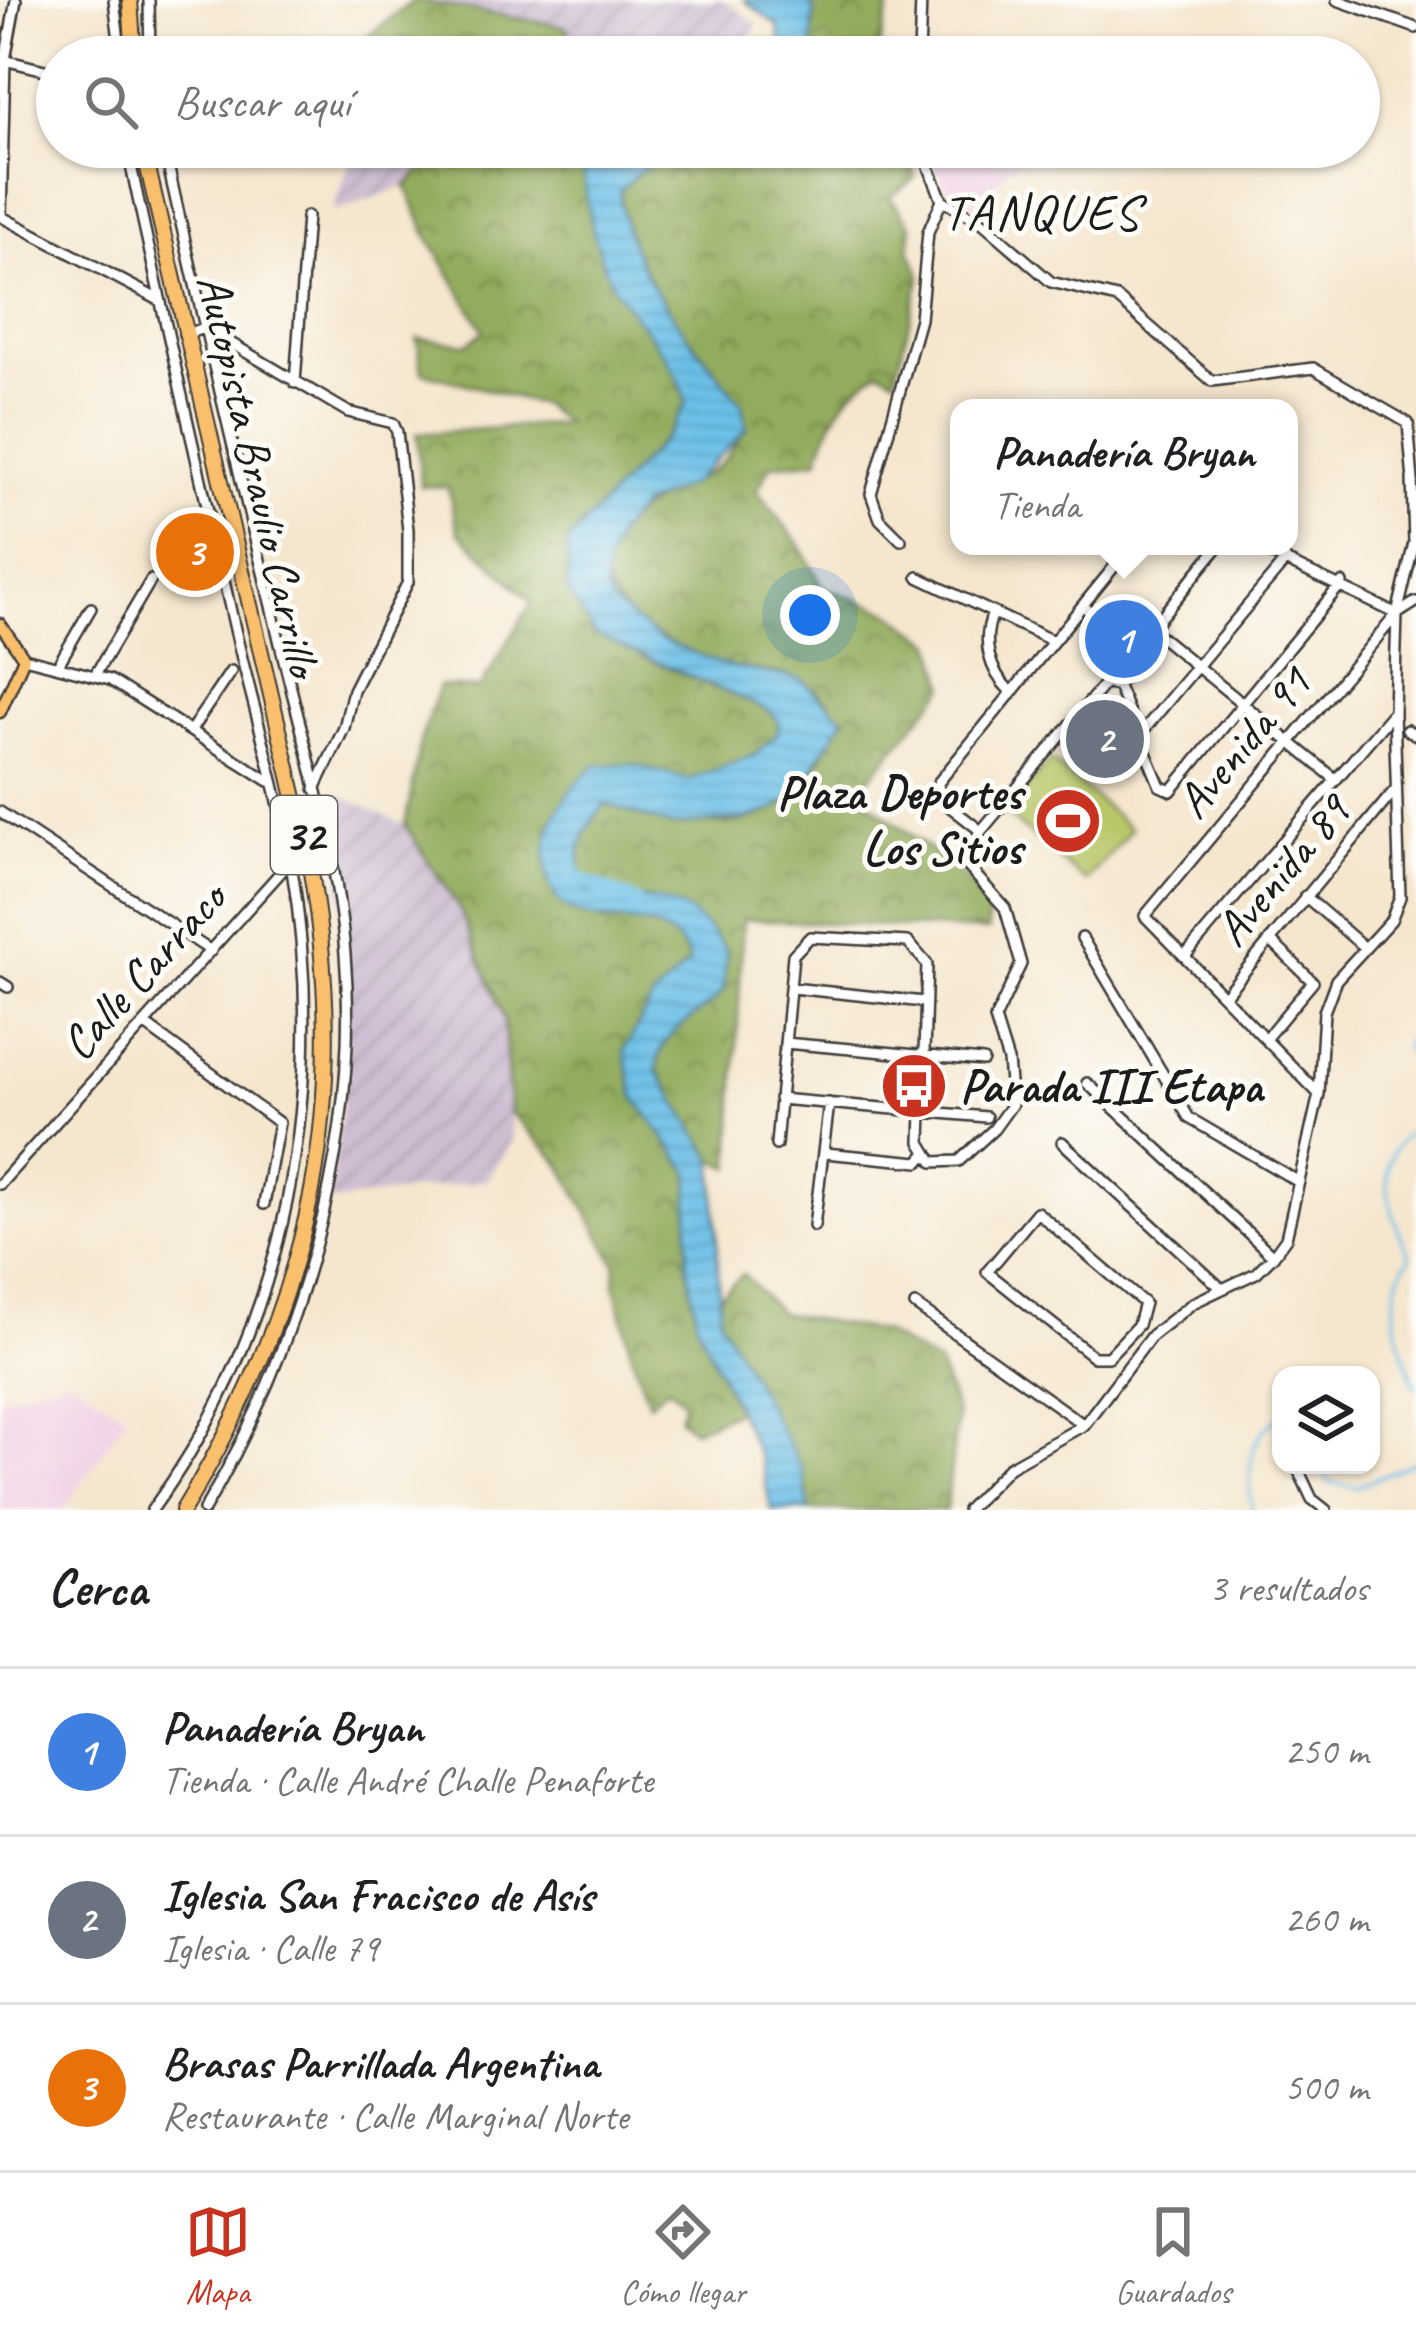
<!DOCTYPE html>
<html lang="es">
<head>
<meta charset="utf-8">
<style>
	:root { --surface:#fff; --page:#f6f6f6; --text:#202124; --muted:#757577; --line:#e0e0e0; --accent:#c8321e }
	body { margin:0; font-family:Caveat,sans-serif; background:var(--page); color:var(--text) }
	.controls { position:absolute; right:36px; bottom:36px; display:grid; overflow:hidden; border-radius:24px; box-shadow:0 3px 9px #0004 }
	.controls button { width:108px; height:108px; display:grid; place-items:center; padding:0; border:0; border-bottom:3px solid var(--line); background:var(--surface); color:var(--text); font:60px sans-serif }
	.you { position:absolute; left:810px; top:615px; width:42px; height:42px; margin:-30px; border:9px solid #fff; border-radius:50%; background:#1a73e8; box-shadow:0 0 0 18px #1a73e833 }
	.badge { display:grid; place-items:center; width:78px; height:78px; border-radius:50%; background:var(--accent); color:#fff; font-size:39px; font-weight:700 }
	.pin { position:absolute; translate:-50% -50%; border:6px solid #fff; box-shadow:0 3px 12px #0006 }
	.popup { position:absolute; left:950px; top:399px; width:348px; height:156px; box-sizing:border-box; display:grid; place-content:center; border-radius:24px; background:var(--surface); filter:drop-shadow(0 3px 9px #0005); font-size:39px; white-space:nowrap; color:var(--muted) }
	.popup b { font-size:45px; color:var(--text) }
	.popup::after { content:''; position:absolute; left:50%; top:100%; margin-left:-24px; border:24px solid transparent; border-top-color:var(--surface) }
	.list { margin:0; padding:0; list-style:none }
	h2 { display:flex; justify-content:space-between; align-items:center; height:156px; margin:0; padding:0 48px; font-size:51px }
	h2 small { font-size:39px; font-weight:400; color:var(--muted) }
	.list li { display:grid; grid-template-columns:78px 1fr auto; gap:36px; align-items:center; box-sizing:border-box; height:168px; padding:0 48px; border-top:3px solid var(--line) }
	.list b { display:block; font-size:45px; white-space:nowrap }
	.list p { margin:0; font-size:39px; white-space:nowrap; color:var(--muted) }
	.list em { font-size:39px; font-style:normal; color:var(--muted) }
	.icon { flex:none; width:66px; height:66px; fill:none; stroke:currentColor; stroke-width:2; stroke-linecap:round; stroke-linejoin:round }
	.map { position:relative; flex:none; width:1416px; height:1510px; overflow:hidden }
	.search { position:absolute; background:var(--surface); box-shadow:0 3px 9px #0004; left:36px; right:36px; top:36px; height:132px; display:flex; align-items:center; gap:30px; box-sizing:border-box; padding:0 42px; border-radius:66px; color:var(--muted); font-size:45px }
	.sheet { height:660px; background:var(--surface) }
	nav { display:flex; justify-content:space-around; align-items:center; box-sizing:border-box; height:168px; border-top:3px solid var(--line); background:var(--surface); font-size:33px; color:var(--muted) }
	nav a { display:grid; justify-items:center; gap:6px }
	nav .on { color:var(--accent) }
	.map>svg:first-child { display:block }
</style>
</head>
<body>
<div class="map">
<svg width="1416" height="1510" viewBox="0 0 1416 1510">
	<defs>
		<pattern id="industrial-furrows" width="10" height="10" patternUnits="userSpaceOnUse" patternTransform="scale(3)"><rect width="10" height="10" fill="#cebed2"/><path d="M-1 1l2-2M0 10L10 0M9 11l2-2" fill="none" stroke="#b0a3b4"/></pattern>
		<pattern id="forest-crowns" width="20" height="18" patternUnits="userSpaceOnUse" patternTransform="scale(3)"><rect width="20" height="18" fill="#92ac5d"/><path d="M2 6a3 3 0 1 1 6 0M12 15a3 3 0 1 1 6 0" fill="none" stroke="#768b4c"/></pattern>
		<pattern id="water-rules" width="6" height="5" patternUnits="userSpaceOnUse" patternTransform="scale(3)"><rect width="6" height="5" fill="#6cc0e8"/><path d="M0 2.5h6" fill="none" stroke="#5da4c6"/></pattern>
	</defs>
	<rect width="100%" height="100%" fill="#fdfcf7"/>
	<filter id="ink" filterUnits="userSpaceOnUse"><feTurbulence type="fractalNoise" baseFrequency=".00833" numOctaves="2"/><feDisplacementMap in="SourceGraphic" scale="24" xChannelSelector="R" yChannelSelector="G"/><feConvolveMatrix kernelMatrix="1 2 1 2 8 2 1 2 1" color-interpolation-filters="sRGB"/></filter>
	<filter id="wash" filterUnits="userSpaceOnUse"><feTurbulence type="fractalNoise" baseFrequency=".004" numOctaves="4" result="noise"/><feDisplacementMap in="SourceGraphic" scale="48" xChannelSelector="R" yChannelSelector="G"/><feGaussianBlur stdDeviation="2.7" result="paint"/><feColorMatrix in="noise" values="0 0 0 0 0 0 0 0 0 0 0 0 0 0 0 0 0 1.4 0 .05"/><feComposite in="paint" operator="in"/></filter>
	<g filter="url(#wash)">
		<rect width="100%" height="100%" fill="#f5e6ce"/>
		<path fill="#f0d0e5" d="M924,147H1031L971,209L945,186Z
			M70,1378L127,1416L63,1510H0V1397Z"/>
		<path fill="url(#industrial-furrows)" d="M425,0H724L757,24L751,39L733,57H506L571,45L567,27Z
			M355,147H446L406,186L333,212Z
			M332,791L405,825L460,910L504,1018L512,1141L487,1180L330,1202L345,1082L346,956Z"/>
		<path fill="#b9c769" stroke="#6a7242" stroke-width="3" d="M1051,760L1131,829L1086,882L1005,813Z"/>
		<path fill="url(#forest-crowns)" stroke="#57643c" stroke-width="3" d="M414,0L567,27L572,45L506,57H341Z
			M806,0H891L877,57H811L814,9Z
			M446,147H495L497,153L619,147L600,157L614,288L679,373L686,402L669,433L568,541L641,656L768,710L778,720V734L756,754L689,780L632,764L547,831L602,922C640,921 674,922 690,962L653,998L635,1098L690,1172L687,1263L697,1324L737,1411L693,1430L679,1418L684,1401L668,1387L649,1403L632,1356L615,1284L616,1264L560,1163L510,1112L504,1018L460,910L405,825L421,739L439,686L480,688L532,602L458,532L448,487L421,486L417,434L565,423L542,405L422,372L417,338L467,344L484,331L428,237L406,186Z
			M667,147H908L915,178L890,197L912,227L909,248L921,275L895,378L880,370C842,394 831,418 818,460L771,465L757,491L798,542L823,587L888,611L934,643L946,687L857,793L958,871L988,905V931L743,919L731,1168L714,1160L657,1070C658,1036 690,1014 717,999L716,937C665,886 648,905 586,892C573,855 580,831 606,804C664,819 743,843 793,796C814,778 828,742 843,718C831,706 818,689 803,681C783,670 752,672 730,666C689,656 594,615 606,564C624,485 713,496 736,442C740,431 740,416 742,405C697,344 623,270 620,191Z
			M743,1274L780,1313L882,1332L939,1365L957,1416L946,1510H786L708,1306Z"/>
		<path fill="url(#water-rules)" stroke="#446e82" stroke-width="3" d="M744,0H806L814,9L811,57H783L778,26Z
			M619,147H667L620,191C622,269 698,345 742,405L747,429L691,484L643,505L618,533L606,565L605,590L612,603L659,639L727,666L801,679L844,718L796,795L773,810L747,819L671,826L606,804C580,831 573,856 586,892C652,906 680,885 727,952L723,991C701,1020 658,1026 657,1070L714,1160L720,1319L802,1469L810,1510H771L761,1461L697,1324L687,1263L690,1172L635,1098L624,1050L653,998L690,962C663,885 542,962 546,853C547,817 569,789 595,765L632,764L689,780L756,754L778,733V720L768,710L596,635L568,592V542L669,433L686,402C675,356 641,329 616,290C595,255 588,212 583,172Z"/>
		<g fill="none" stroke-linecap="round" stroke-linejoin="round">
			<path stroke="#6cc0e8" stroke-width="3" d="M1416,1023L1405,1047L1416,1061
				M1416,1128C1367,1157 1392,1217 1410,1257C1380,1297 1400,1344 1416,1387
				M1321,1465L1330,1483L1356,1487L1416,1461
				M1252,1510C1247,1476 1247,1433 1281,1417"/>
			<path stroke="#6cc0e8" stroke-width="15" d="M573,867V877L636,903"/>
		</g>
	</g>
	<g filter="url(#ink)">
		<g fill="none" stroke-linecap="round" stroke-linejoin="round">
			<defs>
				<path id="minor" d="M114,0L121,57
					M149,0L150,57
					M1337,0L1416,28
					M919,57L921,0
					M0,59L57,73
					M127,147C161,307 198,466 234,625C252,704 277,784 291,863C329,1088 289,1323 152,1510
					M164,147C201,316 242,484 282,652C306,751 337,853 345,954C361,1142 299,1350 204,1510
					M921,147L942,200L983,223L1051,282L1117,298L1212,381L1313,368L1408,423L1413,481
					M0,216L159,300
					M1,217L5,60L16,0
					M184,334L205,328L348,412L393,423L397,432L408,530V582L353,690L344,728L315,789
					M295,383L307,216
					M901,540L880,519L871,494L920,319L928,232L942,200
					M1254,546L1397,614
					M918,577L1053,641
					M1083,605L1095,618L1107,666
					M993,613C981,642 989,671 1011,692
					M1151,629L1334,778
					M24,658L110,680L269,781
					M1103 675a10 10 0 1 1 20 0a10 10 0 1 1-20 0Z
					M58,665L91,608
					M1120,667L1219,546
					M95,675L151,580
					M1117,684L1160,786L1171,791L1342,583
					M191,730L231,671
					M1407,730L1416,735
					M1138,737L1286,560
					M0,812L211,951
					M981,831L940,799L938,783L1131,546
					M1305,896L1365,948
					M1082,938L1189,1118L1299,1182
					M1185,956L1392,714
					M0,982L8,987
					M792,988L924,1002
					M1225,995L1394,791
					M144,1024L279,1123L264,1204
					M1266,1038L1313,982L1270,940
					M785,1043L983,1061
					M1087,1083L1273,1256
					M1319,1094L1145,916L1397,614L1416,602
					M779,1099L986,1117
					M1062,1142L1222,1289
					M776,1145L793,955L810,937L908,942L927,964L921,1142L933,1162L959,1161L994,1129L1012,1104L1008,1061L995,1019L1021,964L1005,908L963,861L981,831L1106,682
					M825,1153L919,1162L926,1154
					M0,1184L289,863
					M1037,1212L1144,1303L1138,1325L1108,1357H1094L987,1272Z
					M814,1226L829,1103
					M915,1305L1084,1425
					M1296,1465L1312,1499L1326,1510
					M967,1510L1009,1467L1084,1425L1152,1335L1193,1303L1256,1273L1273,1256L1286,1238L1319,1094L1324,1012L1336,980L1391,920L1400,897L1394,712L1397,614L1414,543L1412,478"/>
				<path id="major" d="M0,624L24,658L0,712"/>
				<path id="highway" d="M130,0L134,57
					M143,147L306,845C355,1094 314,1295 183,1510"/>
			</defs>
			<use href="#minor" stroke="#3d3a37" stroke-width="14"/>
			<use href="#major" stroke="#3d3a37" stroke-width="15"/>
			<use href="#highway" stroke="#3d3a37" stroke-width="18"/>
			<use href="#minor" stroke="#fff" stroke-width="9"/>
			<use href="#major" stroke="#f9bf6c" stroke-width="10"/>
			<use href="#highway" stroke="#f9bf6c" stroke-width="14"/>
		</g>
	</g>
	<defs>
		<symbol id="stadium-disc" viewBox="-11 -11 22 22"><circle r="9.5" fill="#c8321e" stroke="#fdfcf7"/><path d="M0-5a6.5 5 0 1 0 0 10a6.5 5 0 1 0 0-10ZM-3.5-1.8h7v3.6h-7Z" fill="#fff"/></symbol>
		<symbol id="bus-disc" viewBox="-11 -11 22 22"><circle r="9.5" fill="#c8321e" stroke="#fdfcf7"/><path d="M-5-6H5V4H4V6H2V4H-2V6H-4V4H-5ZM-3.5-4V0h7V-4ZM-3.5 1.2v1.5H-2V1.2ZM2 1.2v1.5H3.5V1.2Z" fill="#fff"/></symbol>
	</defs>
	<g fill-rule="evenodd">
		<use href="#stadium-disc" x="1030" y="783" width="76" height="76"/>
		<use href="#bus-disc" x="876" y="1048" width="76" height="76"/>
	</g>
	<g text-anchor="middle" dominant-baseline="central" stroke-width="10" stroke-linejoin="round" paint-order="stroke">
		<rect fill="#fdfcf7" stroke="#605f5e" stroke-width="3" x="271" y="796" width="66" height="78" rx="9"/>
		<g font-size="45" font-weight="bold" fill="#1c1c1c">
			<text x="304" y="835">32</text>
		</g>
		<g font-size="48" fill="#1c1c1c" stroke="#fdfcf7">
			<text transform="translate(259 475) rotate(77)">Autopista Braulio Carrillo</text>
			<text transform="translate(1243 742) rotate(-50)">Avenida 91</text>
			<text transform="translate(1282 870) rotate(-50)">Avenida 89</text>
			<text transform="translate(143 971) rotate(-48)">Calle Carraco</text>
		</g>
		<g font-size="48" font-weight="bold" fill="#1c1c1c" stroke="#fdfcf7" text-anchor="end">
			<text x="1022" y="793">Plaza Deportes<tspan x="1022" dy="55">Los Sitios</tspan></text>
			<text x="960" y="1086" text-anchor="start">Parada III Etapa</text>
		</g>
		<g font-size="51" letter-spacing="3" fill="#1c1c1c" stroke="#fdfcf7">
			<text x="1042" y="212">TANQUES</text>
		</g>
	</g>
</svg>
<div class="controls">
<button><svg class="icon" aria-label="layers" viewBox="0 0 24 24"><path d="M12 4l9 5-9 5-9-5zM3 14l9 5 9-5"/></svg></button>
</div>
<div class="you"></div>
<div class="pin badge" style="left:1124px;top:639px;background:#3f7fe0">1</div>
<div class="popup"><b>Panadería Bryan</b>Tienda</div>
<div class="pin badge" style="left:1105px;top:739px;background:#6b7280">2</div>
<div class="pin badge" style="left:195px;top:552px;background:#e8710a">3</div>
<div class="search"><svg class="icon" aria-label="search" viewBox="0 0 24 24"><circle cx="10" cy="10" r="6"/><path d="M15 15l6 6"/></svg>Buscar aquí</div>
</div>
<section class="sheet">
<h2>Cerca<small>3 resultados</small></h2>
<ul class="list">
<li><span class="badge" style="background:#3f7fe0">1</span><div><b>Panadería Bryan</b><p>Tienda · Calle André Challe Penaforte</p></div><em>250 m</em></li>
<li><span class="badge" style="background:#6b7280">2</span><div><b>Iglesia San Fracisco de Asís</b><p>Iglesia · Calle 79</p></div><em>260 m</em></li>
<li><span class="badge" style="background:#e8710a">3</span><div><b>Brasas Parrillada Argentina</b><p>Restaurante · Calle Marginal Norte</p></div><em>500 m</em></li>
</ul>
</section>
<nav>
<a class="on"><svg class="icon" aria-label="map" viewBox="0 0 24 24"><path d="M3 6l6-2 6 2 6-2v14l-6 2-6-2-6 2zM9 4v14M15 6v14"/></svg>Mapa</a>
<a><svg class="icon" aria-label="directions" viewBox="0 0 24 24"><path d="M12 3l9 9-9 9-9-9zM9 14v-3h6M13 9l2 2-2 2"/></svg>Cómo llegar</a>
<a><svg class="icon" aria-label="saved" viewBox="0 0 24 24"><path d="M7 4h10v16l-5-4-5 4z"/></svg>Guardados</a>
</nav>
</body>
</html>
